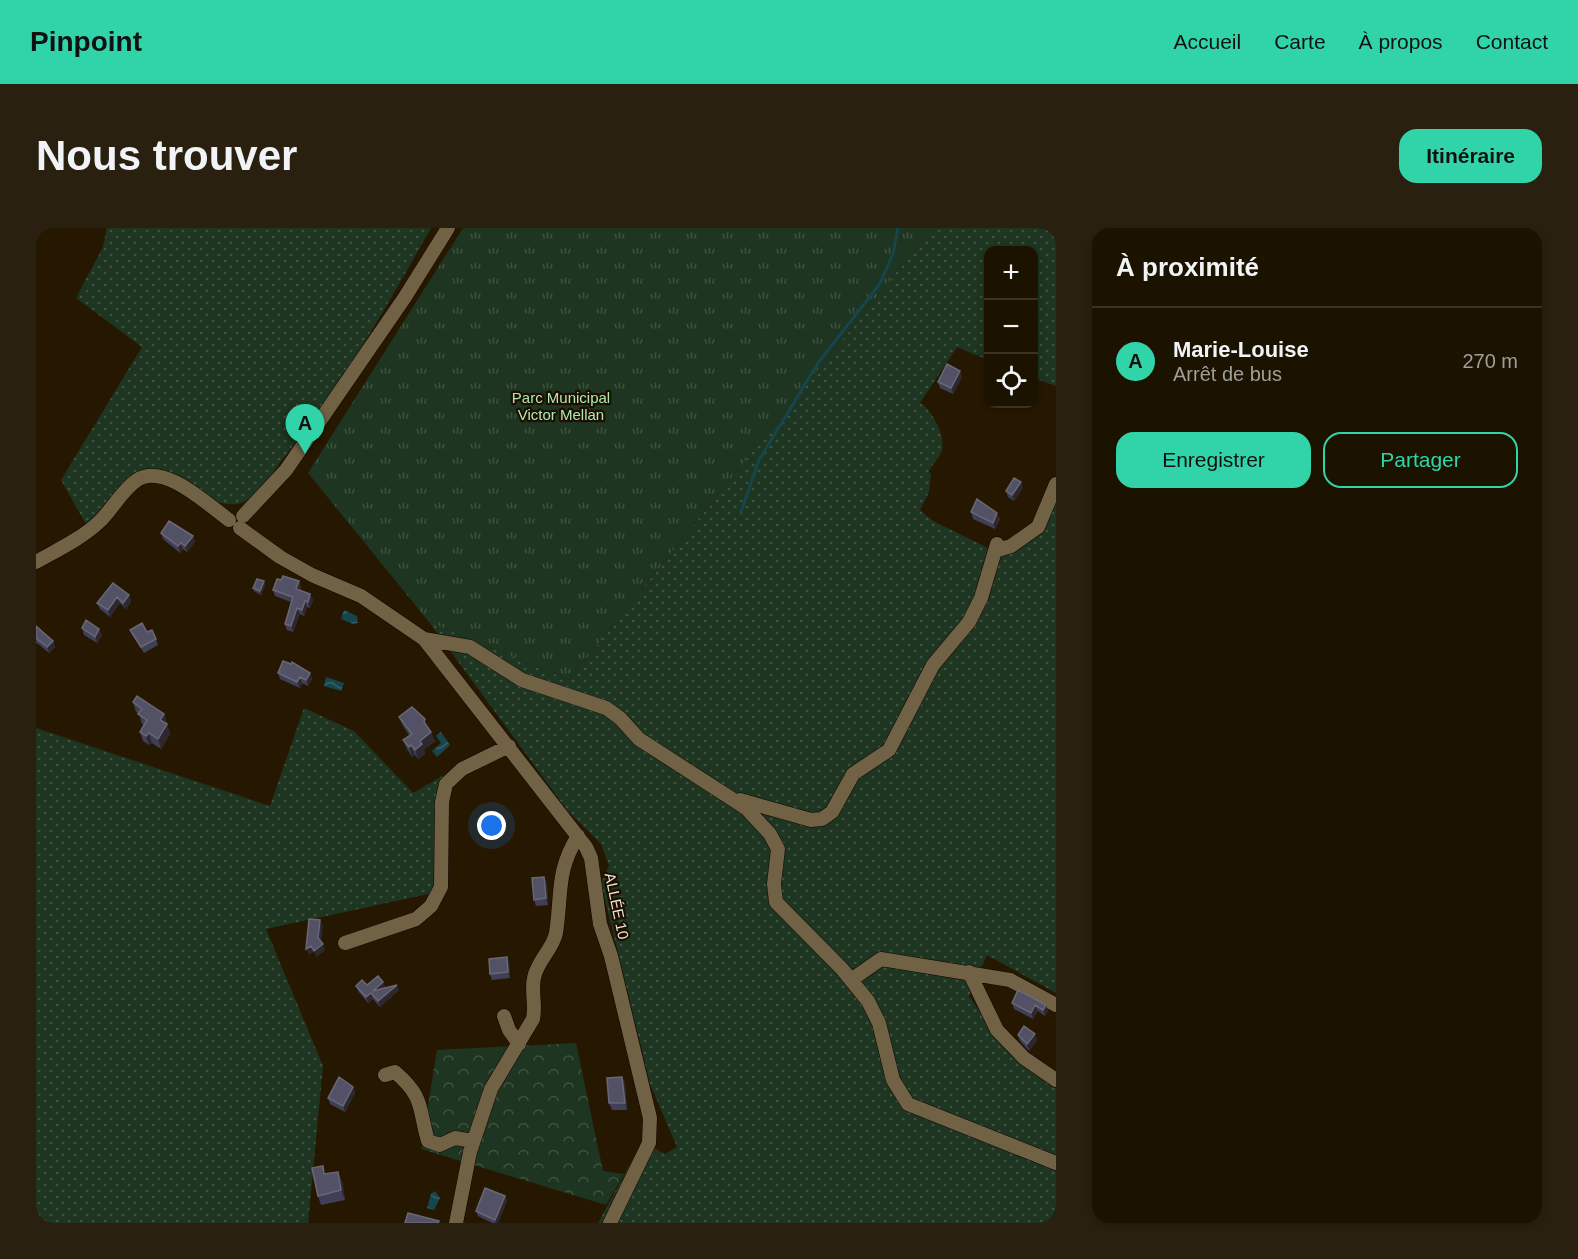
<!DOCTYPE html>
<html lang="fr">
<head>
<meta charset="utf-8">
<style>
	:root { --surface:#1c1200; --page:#29200f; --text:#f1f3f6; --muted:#a09e99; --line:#3a3222; --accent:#31d4a9 }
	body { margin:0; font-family:Helvetica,sans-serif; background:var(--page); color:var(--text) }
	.controls { position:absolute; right:18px; top:18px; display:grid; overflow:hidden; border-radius:12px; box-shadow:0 3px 9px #0003 }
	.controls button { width:54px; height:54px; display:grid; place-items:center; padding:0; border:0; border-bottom:2px solid var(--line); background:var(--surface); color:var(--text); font:30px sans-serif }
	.you { position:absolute; left:456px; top:598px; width:21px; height:21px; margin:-15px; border:4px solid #fff; border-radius:50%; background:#1a73e8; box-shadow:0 0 0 9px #1a73e833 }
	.badge { display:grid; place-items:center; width:39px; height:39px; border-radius:50%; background:var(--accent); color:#111; font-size:20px; font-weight:700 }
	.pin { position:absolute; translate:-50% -50px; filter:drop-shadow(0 2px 3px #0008) }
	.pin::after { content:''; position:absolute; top:32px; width:21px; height:18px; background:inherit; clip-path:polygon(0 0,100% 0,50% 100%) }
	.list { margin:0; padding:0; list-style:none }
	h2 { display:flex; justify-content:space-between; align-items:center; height:78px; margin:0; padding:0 24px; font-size:26px }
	h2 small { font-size:20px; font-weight:400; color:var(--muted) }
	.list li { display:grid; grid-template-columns:39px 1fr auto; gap:18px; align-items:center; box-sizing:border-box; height:108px; padding:0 24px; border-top:2px solid var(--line) }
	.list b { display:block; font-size:22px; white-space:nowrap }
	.list p { margin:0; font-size:20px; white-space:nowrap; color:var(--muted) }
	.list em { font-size:20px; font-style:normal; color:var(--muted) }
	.actions { display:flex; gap:12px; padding:18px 24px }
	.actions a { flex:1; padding:14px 0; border:2px solid var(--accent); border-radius:18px; text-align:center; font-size:21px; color:var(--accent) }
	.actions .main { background:var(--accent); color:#111 }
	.icon { flex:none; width:33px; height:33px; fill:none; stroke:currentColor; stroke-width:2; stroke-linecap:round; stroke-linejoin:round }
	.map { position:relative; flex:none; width:1020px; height:995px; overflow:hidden; border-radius:18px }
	header { display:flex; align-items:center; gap:36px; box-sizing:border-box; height:84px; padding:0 30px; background:var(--accent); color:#111 }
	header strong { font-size:28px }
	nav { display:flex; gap:33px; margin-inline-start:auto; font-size:21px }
	.intro { display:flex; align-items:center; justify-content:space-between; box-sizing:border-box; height:144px; padding:0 36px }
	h1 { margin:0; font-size:42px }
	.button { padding:15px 27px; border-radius:18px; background:var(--accent); color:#111; font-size:21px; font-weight:700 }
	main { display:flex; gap:36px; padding:0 36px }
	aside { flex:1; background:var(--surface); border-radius:18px; box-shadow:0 3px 9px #0003 }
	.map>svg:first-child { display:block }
</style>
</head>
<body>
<header>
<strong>Pinpoint</strong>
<nav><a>Accueil</a><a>Carte</a><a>À propos</a><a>Contact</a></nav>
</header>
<div class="intro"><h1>Nous trouver</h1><a class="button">Itinéraire</a></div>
<main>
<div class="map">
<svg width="1020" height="995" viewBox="0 0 1020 995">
	<defs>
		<pattern id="grass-dots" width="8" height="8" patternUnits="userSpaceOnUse" patternTransform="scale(1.5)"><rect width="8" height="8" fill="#1d3521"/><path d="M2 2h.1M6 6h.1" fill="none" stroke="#3e5240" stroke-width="1.8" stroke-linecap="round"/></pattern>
		<pattern id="forest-crowns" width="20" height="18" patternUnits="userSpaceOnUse" patternTransform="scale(1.5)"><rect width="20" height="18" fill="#1d3521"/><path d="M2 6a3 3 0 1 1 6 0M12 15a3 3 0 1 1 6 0" fill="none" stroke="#3e5240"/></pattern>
		<pattern id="park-tufts" width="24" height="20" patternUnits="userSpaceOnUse" patternTransform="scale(1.5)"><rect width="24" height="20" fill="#1d3521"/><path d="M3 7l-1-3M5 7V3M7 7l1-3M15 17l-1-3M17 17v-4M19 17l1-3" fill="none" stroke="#3e5240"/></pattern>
		<pattern id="water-waves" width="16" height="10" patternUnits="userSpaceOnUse" patternTransform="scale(1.5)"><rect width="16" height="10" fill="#16454d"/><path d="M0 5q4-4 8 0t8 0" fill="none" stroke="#386066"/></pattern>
	</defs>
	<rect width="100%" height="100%" fill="#261800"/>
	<path fill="url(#grass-dots)" d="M71,0H395C350,80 303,162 245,233C237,244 227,261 217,269C169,302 137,211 89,253C77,264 63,285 51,298L25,252L106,119L40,70L67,19Z
		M896,0H1020V158L998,150V22H952V132L921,119L884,175C895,181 910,207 906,222C904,229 896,237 893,243L895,247L893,264L884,282L897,293L954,321L961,316L990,307L1020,252V765L951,727L933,768L973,826L1020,857V995H562L606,914L629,926L641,919L614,856L565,655L573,638L565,616L531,582L393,394L533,452Z
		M268,480L318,503L377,565L415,543L411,662L230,701L287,838L272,995H0V500L234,578Z"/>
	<path fill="url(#forest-crowns)" d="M540,815L567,943L588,946L570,977L385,921L401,822Z"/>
	<path fill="url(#park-tufts)" d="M427,0H896L533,452L393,394L272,245Z"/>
	<path fill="url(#water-waves)" d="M308,382L321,388L322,395L317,396L305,391Z
		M290,449L308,455L305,463L288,458Z
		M405,504L414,517L401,529L396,523L405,515L400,508Z
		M399,963L404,970L398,982L391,980L395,966Z"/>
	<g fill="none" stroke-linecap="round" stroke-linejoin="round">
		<path stroke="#16454d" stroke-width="3" d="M705,284L723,232L782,135L843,57L857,26L862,0"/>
		<defs>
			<path id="minor" d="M207,288L250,242L369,69L412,0
				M204,300L244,329L276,347L325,368L388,411L550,619L555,630L564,696L575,728L614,890L613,915L574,995
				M959,323L975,318L1002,299L1020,256
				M0,334C21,322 45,311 63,294C76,282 85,263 101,252C128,234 172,277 193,292
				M388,411L434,419L486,452L570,480L584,490L603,511L710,580L734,606L742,621L738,656L740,674L806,741L832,773L843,795L857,852L872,876L1020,935
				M704,572L775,592L786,591L796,584L817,546L853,522L897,437L933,394L945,370L961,316
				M309,715L380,691L395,678L405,659L406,574L410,556L426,541L473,518
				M933,744L961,802L988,830L1020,852
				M815,752L845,731L974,752L1020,777
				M468,788L473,802L483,816
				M349,847L359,844C389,870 382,879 392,913L404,917L419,910L437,913
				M420,995L434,924L455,861L497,791C500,777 495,763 498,750C501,733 517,721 520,705C526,666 520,643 542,608"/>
		</defs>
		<use href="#minor" stroke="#0f0400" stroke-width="15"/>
		<use href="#minor" stroke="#726245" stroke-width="14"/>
	</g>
	<path fill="#3f3f57" d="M926,149L917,166L904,160L902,154Z
		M987,260L978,273L972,269L970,263Z
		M935,284L964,291L959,301L937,291Z
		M125,305L157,308L159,314L151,324L147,321L144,325L127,311Z
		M245,352L263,353L265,359L264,363L274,366L277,372L274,380L271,379L268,388L264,386L257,404L251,402L249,396L255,374L239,368L237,362Z
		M228,353L229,357L225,367L218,363L217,360Z
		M77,355L93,367L95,374L90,381L84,375L74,389L64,381L61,375Z
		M0,398L17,413L19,419L13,425L1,415L0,416Z
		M46,400L63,401L66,407L61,415L48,407Z
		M94,402L111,404L120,411L122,417L108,425L97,408Z
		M242,445H274L276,451L272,458L266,455L264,460L244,451Z
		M97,474L128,486L134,506L125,521L116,515L113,517L107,513L104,504L108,497L106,496L103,486L100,484Z
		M363,489L392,500L399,513L388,522L389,526L382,531L379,527L376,529L371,521L367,512L373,507L367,498Z
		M508,649L511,655L512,677L500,678L498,672Z
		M471,729L473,736L474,750L456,752L454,746Z
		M347,754L349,759L348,760L363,762L344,779L337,771L332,775L322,763L320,758L331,757Z
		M982,762L1012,783L1009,788L1002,783L997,791L978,781L976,775Z
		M982,807L1001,812L993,823L984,813Z
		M586,849L589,856L591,882H576L573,875Z
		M317,859L319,865L309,884L294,876L292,870Z
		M290,946L306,953L309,972L285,977L282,968Z
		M469,968L471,973L462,995H456L442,988L440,983Z"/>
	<path fill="#2d282f" d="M924,143L926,149L917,166L915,160Z
		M985,254L987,260L978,273L976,267Z
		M961,285L964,291L959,301L957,295Z
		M157,308L159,314L151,324L149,318Z
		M145,315L147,321L144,325L142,318Z
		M228,353L229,357L225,367L224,363Z
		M263,353L265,359L263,367L260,361Z
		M274,366L277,372L274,380L272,374Z
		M93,367L95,374L90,381L87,375Z
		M81,369L84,375L74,389L72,382Z
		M269,373L271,379L268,388L266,382Z
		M261,380L264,386L257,404L255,398Z
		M63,401L66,407L61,415L59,409Z
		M17,413L19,419L13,425L11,419Z
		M274,445L276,451L272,458L270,452Z
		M264,449L266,455L264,460L261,454Z
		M128,486L134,506L125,521L122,511L124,492Z
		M395,504L399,513L388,522L389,526L382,531L379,522L384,513Z
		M113,505L116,515L113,517L110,508Z
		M375,517L379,527L376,529L373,519Z
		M508,649L511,655L512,677L510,670Z
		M284,692L287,698L285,716L282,710Z
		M287,716L289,723L280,729L278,723Z
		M275,718L277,724L273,727L270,721Z
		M471,729L473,736L474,750L472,744Z
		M347,754L349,759L339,769L337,763Z
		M361,757L363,762L344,779L342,773Z
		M335,765L337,771L332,775L330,769Z
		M999,777L1002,783L997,791L995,785Z
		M1010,777L1012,783L1009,788L1007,782Z
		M999,806L1001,812L993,823L991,816Z
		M586,849L589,856L591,882L589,875Z
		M317,859L319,865L309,884L307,878Z
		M302,944L306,953L309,972L305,962Z
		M469,968L471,973L462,995H460L459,992Z"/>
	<path fill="#525165" stroke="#6a6876" stroke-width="1.5" d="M911,136L924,143L915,160L902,154Z
		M978,250L985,254L976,267L970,263Z
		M941,271L961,285L957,295L935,284Z
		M133,293L157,308L149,318L145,315L142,318L125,305Z
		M247,348L263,353L260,361L274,366L272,374L269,373L266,382L261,380L255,398L249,396L257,369L237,362L241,351L245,352Z
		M221,351L228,353L224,363L217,360Z
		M77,355L93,367L87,375L81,369L72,382L61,375Z
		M50,392L63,401L59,409L46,400Z
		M106,395L111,404L116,402L120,411L105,419L94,402Z
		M0,398L17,413L11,419L0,410Z
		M247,433L255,436L256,434L274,445L270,452L264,449L261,454L242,445Z
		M101,468L128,486L124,492L131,496L122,511L113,505L110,508L104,504L111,492L102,486L106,481L97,474Z
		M376,479L389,491L388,494L395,504L384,513L386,516L379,522L375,517L373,519L367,512L376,506L363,489Z
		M508,649L510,670L498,672L496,650Z
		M273,691L284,692L282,710L287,716L278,723L275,718L270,721Z
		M471,729L472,744L454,746L453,731Z
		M342,748L347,754L337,763L361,757L342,773L335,765L330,769L320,758L326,752L331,757Z
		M982,762L1010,777L1007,782L999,777L995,785L976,775Z
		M988,798L999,806L991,816L982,807Z
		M303,849L317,859L307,878L292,870Z
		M586,849L589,875H573L571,850Z
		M287,938L288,946L302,944L305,962L282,968L276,940Z
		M449,960L469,968L459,992L440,983Z
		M372,985L403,993L402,995H369Z"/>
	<g text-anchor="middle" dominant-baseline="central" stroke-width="4.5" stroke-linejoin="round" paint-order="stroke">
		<g font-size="15" fill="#ace9b4" stroke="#1c0f00">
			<text x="525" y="169">Parc Municipal<tspan x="525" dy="17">Victor Mellan</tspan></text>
		</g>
		<g font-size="15" fill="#ede4d4" stroke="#1c0f00">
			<text transform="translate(581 678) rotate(78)">ALLÉE 10</text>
		</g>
	</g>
</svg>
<div class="controls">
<button>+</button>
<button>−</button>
<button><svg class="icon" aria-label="locate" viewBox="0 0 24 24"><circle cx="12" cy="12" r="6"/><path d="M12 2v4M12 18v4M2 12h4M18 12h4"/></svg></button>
</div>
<div class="you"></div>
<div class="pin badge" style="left:269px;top:226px">A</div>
</div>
<aside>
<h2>À proximité<small></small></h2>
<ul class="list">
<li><span class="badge">A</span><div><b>Marie-Louise</b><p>Arrêt de bus</p></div><em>270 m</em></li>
</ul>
<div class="actions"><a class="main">Enregistrer</a><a>Partager</a></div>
</aside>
</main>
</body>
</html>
